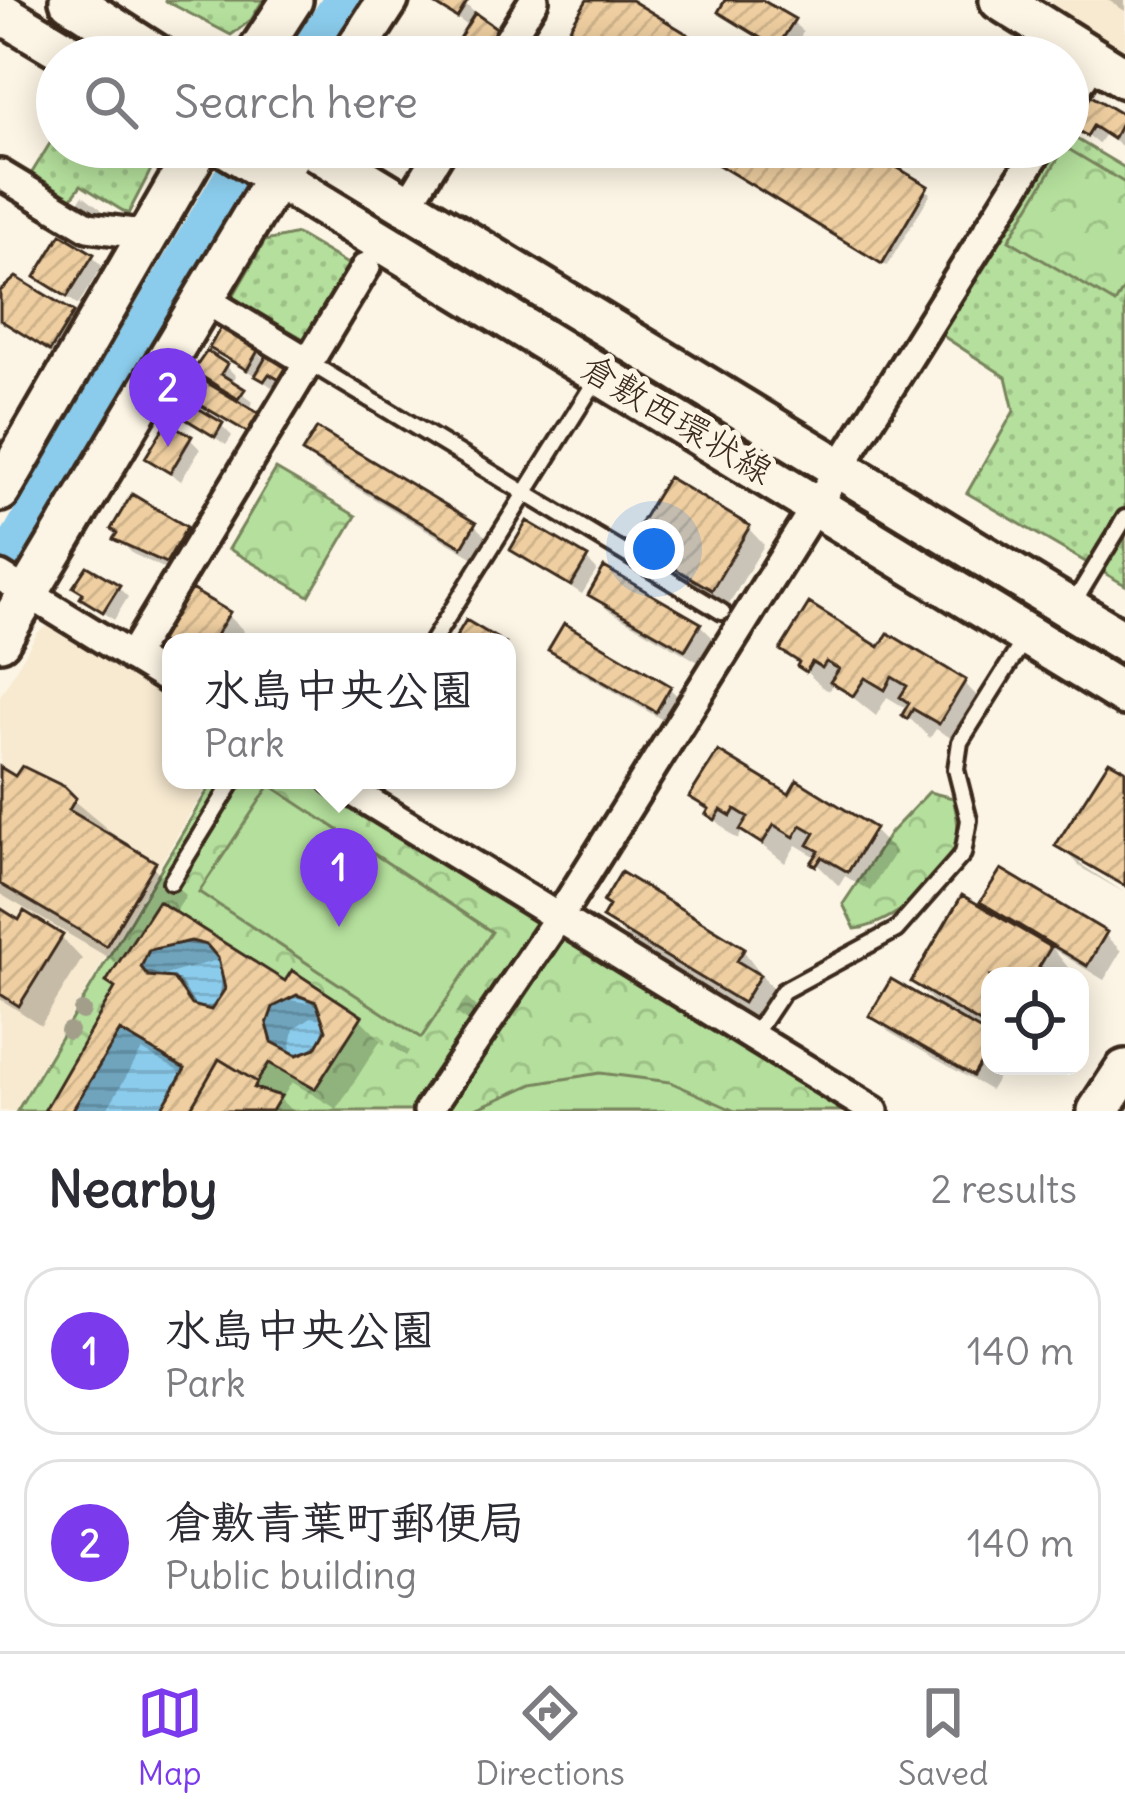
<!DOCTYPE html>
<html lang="en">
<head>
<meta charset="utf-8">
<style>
	:root { --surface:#fff; --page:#f2f2f3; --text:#2b2b33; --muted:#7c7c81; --line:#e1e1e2; --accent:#7c3aed }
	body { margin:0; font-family:Delius,"Klee One",sans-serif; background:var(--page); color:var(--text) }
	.controls { position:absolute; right:36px; bottom:36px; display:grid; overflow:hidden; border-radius:24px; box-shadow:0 6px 30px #0003 }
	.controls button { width:108px; height:108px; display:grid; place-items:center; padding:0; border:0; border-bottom:3px solid var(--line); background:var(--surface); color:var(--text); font:60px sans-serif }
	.you { position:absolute; left:654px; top:549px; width:42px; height:42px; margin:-30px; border:9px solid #fff; border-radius:50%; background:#1a73e8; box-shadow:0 0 0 18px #1a73e833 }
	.badge { display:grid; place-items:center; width:78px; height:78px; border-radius:50%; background:var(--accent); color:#fff; font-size:39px; font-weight:700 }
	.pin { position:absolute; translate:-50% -99px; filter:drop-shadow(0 3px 6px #0008) }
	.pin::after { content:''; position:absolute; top:63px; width:42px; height:36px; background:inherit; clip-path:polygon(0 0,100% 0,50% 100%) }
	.popup { position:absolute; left:162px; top:633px; width:354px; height:156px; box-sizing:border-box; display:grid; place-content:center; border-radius:24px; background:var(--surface); filter:drop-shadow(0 3px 9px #0005); font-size:39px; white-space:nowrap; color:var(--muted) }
	.popup b { font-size:45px; color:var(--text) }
	.popup::after { content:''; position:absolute; left:50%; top:100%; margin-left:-24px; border:24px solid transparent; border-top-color:var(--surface) }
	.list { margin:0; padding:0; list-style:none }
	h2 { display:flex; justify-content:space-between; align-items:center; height:156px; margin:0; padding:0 48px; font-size:51px }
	h2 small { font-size:39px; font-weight:400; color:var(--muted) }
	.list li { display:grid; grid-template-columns:78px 1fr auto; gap:36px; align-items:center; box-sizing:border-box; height:168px; margin:0 24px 24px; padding:0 24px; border:3px solid var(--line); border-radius:36px }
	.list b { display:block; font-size:45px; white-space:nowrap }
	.list p { margin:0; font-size:39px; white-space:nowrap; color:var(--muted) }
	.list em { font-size:39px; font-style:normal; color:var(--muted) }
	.icon { flex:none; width:66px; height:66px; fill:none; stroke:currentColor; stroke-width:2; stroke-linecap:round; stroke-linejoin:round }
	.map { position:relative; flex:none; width:1125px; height:1111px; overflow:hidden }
	.search { position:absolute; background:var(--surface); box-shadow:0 6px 30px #0003; left:36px; right:36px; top:36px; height:132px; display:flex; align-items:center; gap:30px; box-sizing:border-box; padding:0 42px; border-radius:66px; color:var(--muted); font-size:45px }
	.sheet { height:540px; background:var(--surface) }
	nav { display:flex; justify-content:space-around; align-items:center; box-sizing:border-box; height:168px; border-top:3px solid var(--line); background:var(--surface); font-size:33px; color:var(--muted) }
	nav a { display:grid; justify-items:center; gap:6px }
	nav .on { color:var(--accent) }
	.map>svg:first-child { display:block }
</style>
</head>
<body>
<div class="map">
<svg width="1125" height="1111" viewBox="0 0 1125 1111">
	<defs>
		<pattern id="grass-dots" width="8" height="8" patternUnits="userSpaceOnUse" patternTransform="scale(3)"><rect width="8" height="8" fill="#b4df9c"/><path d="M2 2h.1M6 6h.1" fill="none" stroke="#9cc086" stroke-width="1.8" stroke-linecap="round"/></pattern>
		<pattern id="forest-crowns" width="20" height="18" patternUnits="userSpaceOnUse" patternTransform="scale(3)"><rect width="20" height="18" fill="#b4df9c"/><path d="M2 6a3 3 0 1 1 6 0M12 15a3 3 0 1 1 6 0" fill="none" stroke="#9cc086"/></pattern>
		<pattern id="water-rules" width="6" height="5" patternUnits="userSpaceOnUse" patternTransform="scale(3)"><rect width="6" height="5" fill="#8bccec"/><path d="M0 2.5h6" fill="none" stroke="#79afca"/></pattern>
		<pattern id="building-hatch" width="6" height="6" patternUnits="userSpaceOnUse" patternTransform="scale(3)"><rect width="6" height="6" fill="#efcfa1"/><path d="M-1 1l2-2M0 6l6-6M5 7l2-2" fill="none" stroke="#ceb28a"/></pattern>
	</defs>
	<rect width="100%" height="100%" fill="#fcf5e5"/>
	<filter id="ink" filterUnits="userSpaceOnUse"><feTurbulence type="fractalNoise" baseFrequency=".00833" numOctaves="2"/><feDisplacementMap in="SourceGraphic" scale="24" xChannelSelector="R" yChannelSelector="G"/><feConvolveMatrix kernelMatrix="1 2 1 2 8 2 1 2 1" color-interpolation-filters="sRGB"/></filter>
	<g filter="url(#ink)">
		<path fill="#f8ead1" d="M1037,0H1125V52Z
			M51,624L171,697V780H210L15,1111H0V696L38,632Z"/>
		<path fill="url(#grass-dots)" stroke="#78845d" stroke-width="3" d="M164,0H263L251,20L231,35Z
			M57,132V147H138L156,160L128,214L81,185L68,203L28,179Z
			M1068,134L1125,168V585L967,493L1014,411L1006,377L940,334L1056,147H1068Z
			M297,234L351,266L311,343L232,298L265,241Z"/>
		<path fill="url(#forest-crowns)" stroke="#78845d" stroke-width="3" d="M1065,147L1125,183V287L1115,303L1009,240Z
			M276,469L356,516L309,596L229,549Z
			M214,780H307L852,1111H17Z
			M929,792L953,798C957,815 960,828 955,846C944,883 891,925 855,929L843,904L891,832Z"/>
		<path fill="#b4df9c" stroke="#78845d" stroke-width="3" d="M270,785L492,932L421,1038L199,892Z
			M600,1073L670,1082L735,1111H471L533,1084Z"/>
		<path fill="url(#water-rules)" stroke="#6b8b9a" stroke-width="3" d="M180,942L207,945C226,962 227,986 216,1007L195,1008L179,982L142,971L140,964L149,950Z
			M267 1025a29 29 0 1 1 58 0a29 29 0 1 1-58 0Z
			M120,1031L185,1069L160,1111H72Z"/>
		<path fill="#0003" fill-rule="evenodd" d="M430,0L465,4L506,41L495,57H460L470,27Z
			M729,0H757L793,22L803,32L789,57L732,22L721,12Z
			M1108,0H1125V11Z
			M1089,98L1125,120V156L1122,146L1104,135L1098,144L1074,125Z
			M690,147H857L931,193L887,266Z
			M83,195L101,209L94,219L76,205Z
			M92,256L102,266L78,305L39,277Z
			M0,297L72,315L88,331L67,365L0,319Z
			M213,348L257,351L296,391L280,382L275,389Z
			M226,366L236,376L231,384L253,402L248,410L263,443L191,396L214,387L197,371Z
			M183,415L216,420L232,436L226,445Z
			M190,439L200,449L181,481L149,458Z
			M306,452L474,525L491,541L479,561L322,468Z
			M133,499L202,546L183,577L133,554L117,538Z
			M748,528L764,545L729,604L649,557L633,541Z
			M514,550L586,559L597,570L582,594Z
			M118,587L128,597L114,620L83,597Z
			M592,594L700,625L716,641L702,664L608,610Z
			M228,615L244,631L237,642H171V649L163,641Z
			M552,649L669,688L686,704L673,726L568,665Z
			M784,650L880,651L964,683L985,704L961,744L936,729L930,738L906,715L909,710L887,697L876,716L834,682L829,691L822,687Z
			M0,771L74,801L186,895L174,915L286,985L360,1019L381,1040L337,1109L292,1082L281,1100L292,1111H164L185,1075L142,1050L106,1111H47L118,990L121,965L0,894ZM214,961L221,964L228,989L212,1013L199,1010L171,981L155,978ZM274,991L300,996L308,1003L273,997ZM311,1017L329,1020L326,1041L309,1056H289L294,1029Z
			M1125,774V883L1080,857V864L1125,893L1080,867L1059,845Z
			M693,797L790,799L873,830L895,852L870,891L845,876L839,886L815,862L818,858L796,845L785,863L743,830L738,839L731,835Z
			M984,902L1105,935L1121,951L1104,980L1053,949L1071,971L1068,976H990V1066H1005L990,1090L889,1032L873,1016L942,1010L914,982L1001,918Z
			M0,912L61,937L82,959L41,1025L0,999Z
			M606,917L743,950L780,999L765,1023L628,939Z
			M466,998L476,1007L467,1021L456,1013Z
			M394,1040L409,1051L406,1056L391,1045Z"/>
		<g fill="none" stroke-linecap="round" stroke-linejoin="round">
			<path stroke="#6b8b9a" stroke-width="8" d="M289,57L326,0
				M0,550L226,163"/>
			<path stroke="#8bccec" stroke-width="42" d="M308,57L346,0
				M0,576L253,147"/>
		</g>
		<path fill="url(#building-hatch)" stroke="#3b2a1e" stroke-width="3" fill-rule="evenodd" d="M428,0H464L467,2L457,18Z
			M587,0H631L712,49L708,57H568L556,50Z
			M725,0H762L795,19L777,48L718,12Z
			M475,13L498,29L478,57H460L451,51Z
			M1088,94L1125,116L1113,139L1093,126L1087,136L1070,126Z
			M689,147H863L928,186L882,264Z
			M61,234L94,254L67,297L35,277Z
			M16,277L74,312L50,351L0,320V291Z
			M221,327L259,349L247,370L209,348Z
			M270,350L295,366L285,383L269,374L264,381L255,376Z
			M207,351L227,364L221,374L245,389L238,399L193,371Z
			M199,378L263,416L252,435L187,397Z
			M188,402L223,423L215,437L179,415Z
			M167,422L192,436L170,473L145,458Z
			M317,428L476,523L462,547L302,452Z
			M668,477L750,526L712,590L629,542Z
			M132,494L187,527L166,563L113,539L117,533L111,529Z
			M527,521L588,557L571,586L510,550Z
			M87,566L120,585L103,612L80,598L83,593L73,587Z
			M604,567L701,623L685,650L588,595Z
			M191,589L230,612L212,642H171V648L159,641Z
			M809,603L879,647L888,633L966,680L939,724L913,709L907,719L902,715L909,703L900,697L907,686L892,677L885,690L865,678L853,696L830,682L839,669L826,662L822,668L812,662L806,672L797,666L799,662L780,650Z
			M466,620L503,642H453Z
			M564,623L671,686L656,712L548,650Z
			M718,751L789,794L797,780L875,828L848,872L822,857L816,866L811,863L819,851L808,845L815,833L801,825L794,837L774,825L762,844L740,830L748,817L735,809L731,816L721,810L715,820L706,814L709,809L689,797Z
			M1109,761L1125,770V886L1055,846Z
			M22,766L65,787L76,798L69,810L156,862L106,946L0,884V767L15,776Z
			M1001,869L1107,932L1087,966L980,902Z
			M621,872L745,948L737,961L760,975L743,1003L602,918L609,906L603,902Z
			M962,895L1051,947L1039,967L1053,976H990V1029L911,982Z
			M158,901L285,981L292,970L362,1016L315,1089L269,1063L257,1082L219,1059L189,1111H160L185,1069L120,1031L72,1111H44L115,988L106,982ZM191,941L207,945L218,958L225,989L211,1010L192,1005L173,978L148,976L141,967L149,950ZM297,995L316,1002L326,1030L316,1048L297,1055L272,1042L267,1024L273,1007Z
			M0,908L19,920L24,911L63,935L19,1006L0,994Z
			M891,979L990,1036V1048L973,1076L869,1016Z
			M219,1059L257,1082L254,1088L281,1096L272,1111H189Z"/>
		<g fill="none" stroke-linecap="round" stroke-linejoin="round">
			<defs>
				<path id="lane" d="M310,363L722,612
					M1073,604L1125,518
					M432,642L598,377
					M171,882L234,780
					M753,1036L783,991L896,930L963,854L969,820L956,769L960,742L1026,637"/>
				<path id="street" d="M498,57L534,0
					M1068,102L1094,59
					M0,174L88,227L148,235
					M408,204L443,147
					M201,297L310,363
					M0,576L171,681
					M131,657L366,267
					M334,780L874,1111
					M428,1111L559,917L1040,147"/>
				<path id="secondary" d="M70,0L159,57
					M1000,0L1125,78
					M0,12L75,57
					M255,57L292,0
					M351,57L388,0
					M227,147L1125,695
					M311,147L1125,642
					M0,491L199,147
					M0,640L288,157
					M1098,1111L1125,1070"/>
			</defs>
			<use href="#lane" stroke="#3b2a1e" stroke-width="22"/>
			<use href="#street" stroke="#3b2a1e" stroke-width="36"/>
			<use href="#secondary" stroke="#3b2a1e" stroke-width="48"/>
			<use href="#lane" stroke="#fcf5e5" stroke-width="14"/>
			<use href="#street" stroke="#fcf5e5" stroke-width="27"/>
			<use href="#secondary" stroke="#fcf5e5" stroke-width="39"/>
		</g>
		<g fill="#a29e89">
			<circle cx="82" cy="1011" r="9"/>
			<circle cx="69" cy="1031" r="9"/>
		</g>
	</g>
	<g text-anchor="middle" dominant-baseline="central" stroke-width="10" stroke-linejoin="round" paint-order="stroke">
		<g font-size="36" fill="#3b2a1e" stroke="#fcf5e5">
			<text transform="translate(677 419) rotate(31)">倉敷西環状線</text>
		</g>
	</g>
</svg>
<div class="controls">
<button><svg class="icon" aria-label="locate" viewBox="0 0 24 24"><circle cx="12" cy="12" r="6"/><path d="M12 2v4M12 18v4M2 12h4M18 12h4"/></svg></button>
</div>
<div class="you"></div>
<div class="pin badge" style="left:339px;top:927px">1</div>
<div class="popup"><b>水島中央公園</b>Park</div>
<div class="pin badge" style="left:168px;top:447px">2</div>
<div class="search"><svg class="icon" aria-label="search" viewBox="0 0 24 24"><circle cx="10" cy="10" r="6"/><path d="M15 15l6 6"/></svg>Search here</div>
</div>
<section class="sheet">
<h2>Nearby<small>2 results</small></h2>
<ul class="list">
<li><span class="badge">1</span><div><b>水島中央公園</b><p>Park</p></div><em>140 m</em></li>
<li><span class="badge">2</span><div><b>倉敷青葉町郵便局</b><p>Public building</p></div><em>140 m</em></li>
</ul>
</section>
<nav>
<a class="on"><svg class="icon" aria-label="map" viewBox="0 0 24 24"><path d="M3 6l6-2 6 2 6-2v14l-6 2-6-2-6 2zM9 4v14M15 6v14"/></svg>Map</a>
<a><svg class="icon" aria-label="directions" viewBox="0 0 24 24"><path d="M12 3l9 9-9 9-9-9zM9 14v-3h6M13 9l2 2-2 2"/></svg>Directions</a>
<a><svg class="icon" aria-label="saved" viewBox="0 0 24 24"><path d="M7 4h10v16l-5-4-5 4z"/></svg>Saved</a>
</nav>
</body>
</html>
